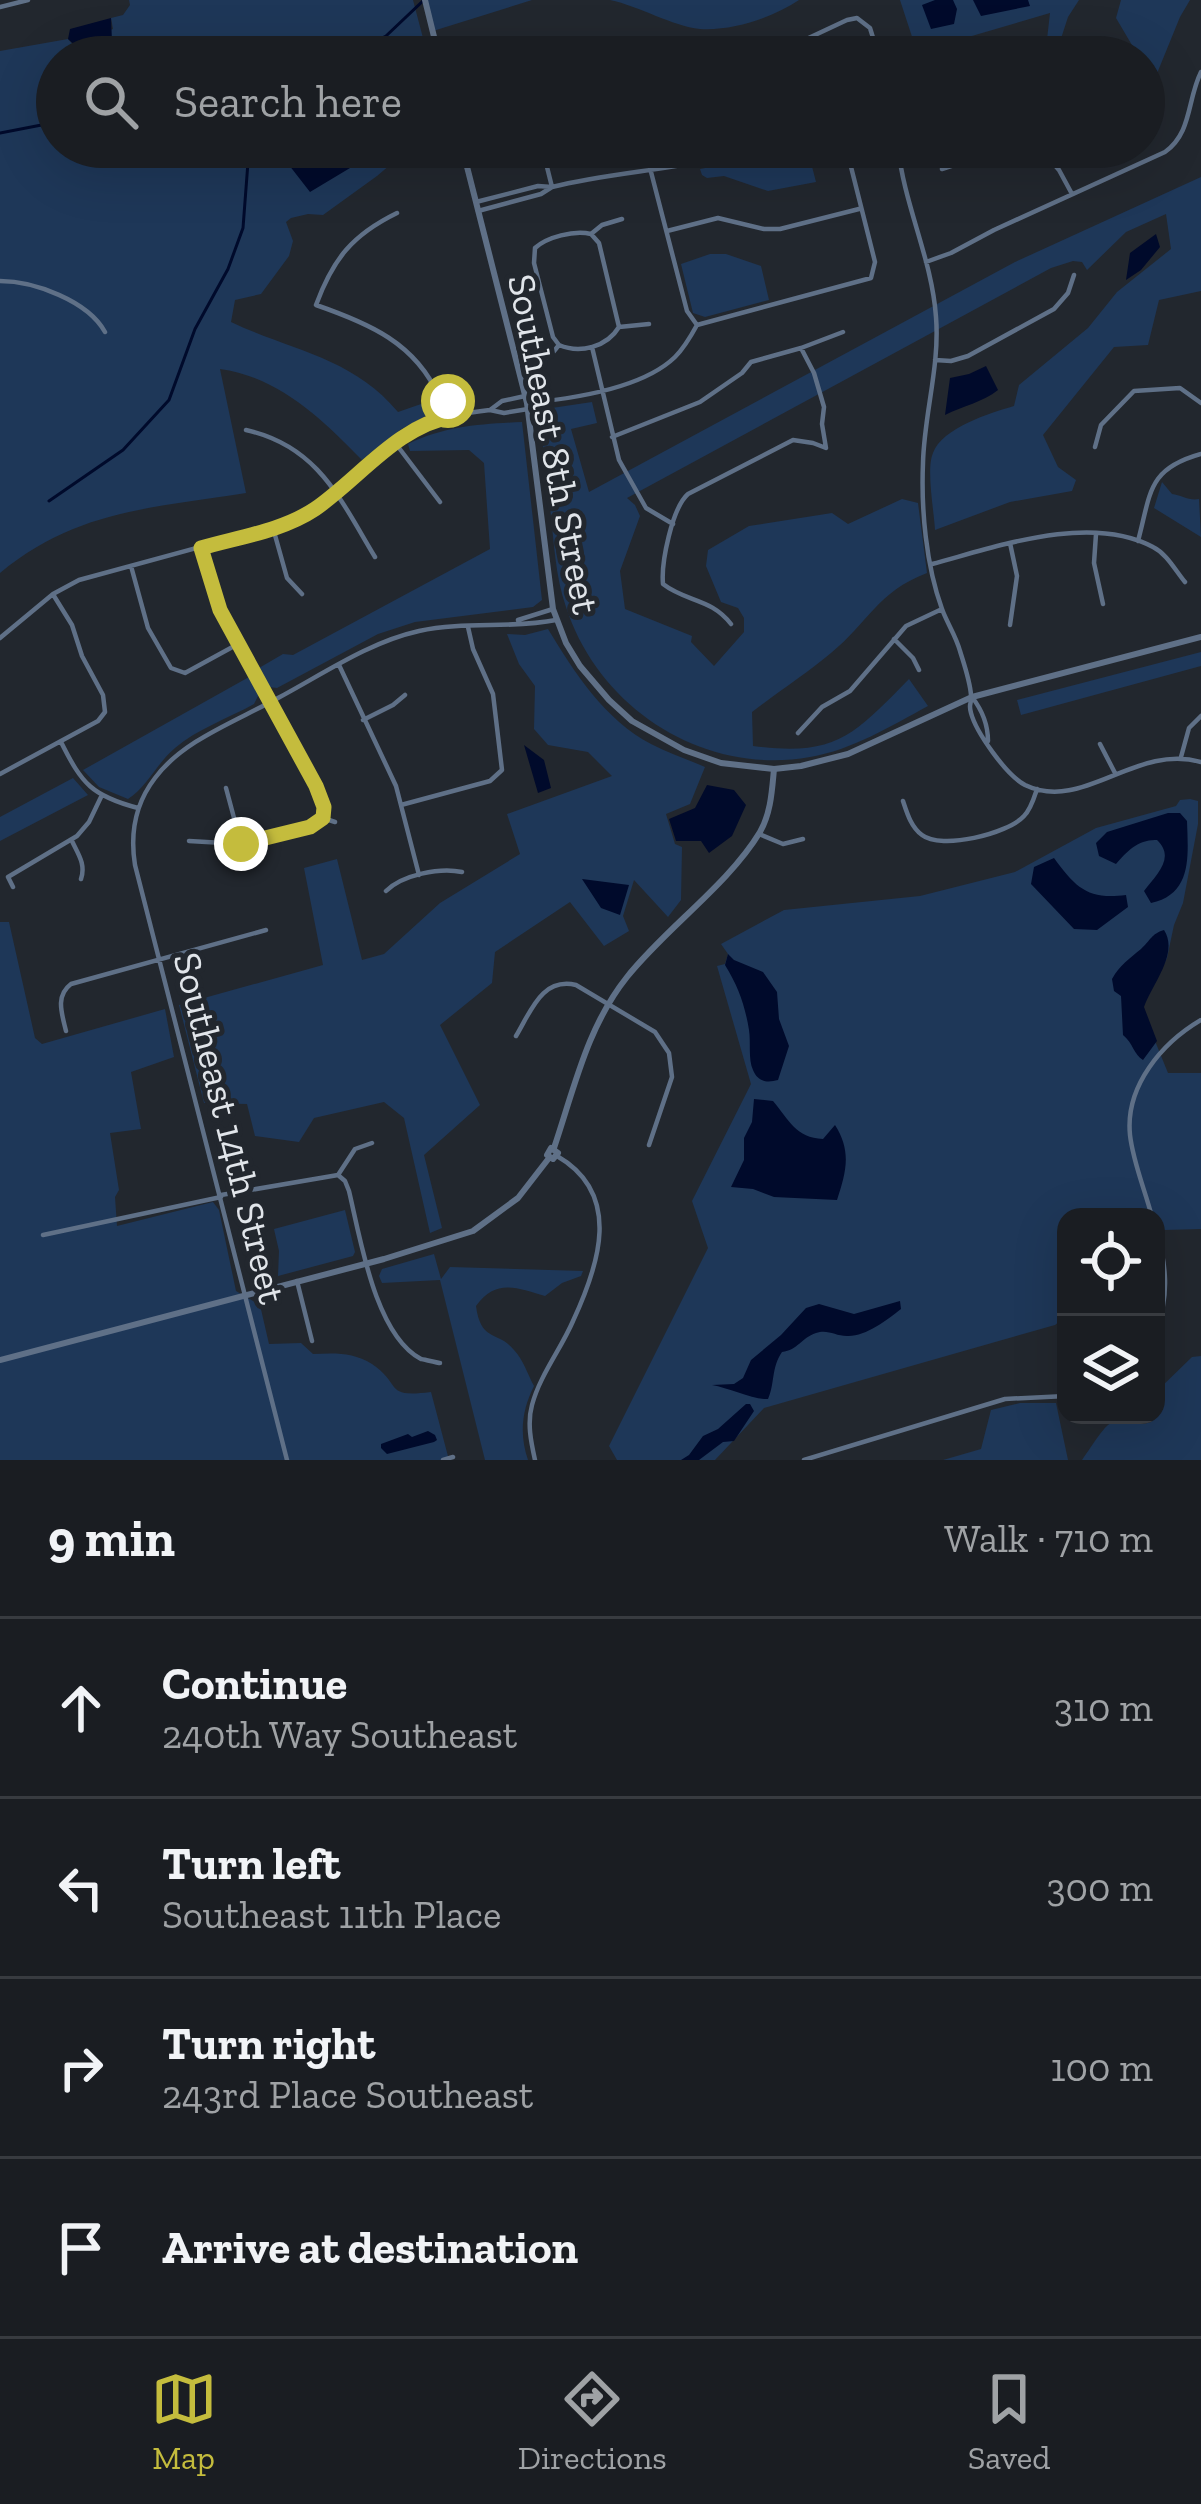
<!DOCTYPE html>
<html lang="en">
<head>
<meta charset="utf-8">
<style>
	:root { --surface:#1a1d22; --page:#23262a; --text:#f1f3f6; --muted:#9fa2a5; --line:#383b40; --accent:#c4bc3d }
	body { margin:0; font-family:"Zilla Slab",serif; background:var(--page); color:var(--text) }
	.controls { position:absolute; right:36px; bottom:36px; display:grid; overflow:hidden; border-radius:24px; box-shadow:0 12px 48px #0002 }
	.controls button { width:108px; height:108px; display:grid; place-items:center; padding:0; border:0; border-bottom:3px solid var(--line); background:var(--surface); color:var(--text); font:60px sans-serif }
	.stop { position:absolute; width:36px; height:36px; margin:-27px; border:9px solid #c4bc3d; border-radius:50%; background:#fff }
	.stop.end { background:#c4bc3d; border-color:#fff; box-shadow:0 3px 12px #0008 }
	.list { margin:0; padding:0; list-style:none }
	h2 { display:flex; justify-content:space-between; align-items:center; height:156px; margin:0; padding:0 48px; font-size:51px }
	h2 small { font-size:39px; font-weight:400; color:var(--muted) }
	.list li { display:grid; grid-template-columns:78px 1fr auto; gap:36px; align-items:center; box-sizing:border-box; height:180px; padding:0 48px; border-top:3px solid var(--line) }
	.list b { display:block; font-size:45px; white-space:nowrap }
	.list p { margin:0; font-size:39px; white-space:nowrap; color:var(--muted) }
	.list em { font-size:39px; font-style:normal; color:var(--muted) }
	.icon { flex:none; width:66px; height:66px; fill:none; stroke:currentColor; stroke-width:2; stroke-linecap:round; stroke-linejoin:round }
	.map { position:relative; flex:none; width:1201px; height:1460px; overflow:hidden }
	.search { position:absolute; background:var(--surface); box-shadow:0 12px 48px #0002; left:36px; right:36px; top:36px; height:132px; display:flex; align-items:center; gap:30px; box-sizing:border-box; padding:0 42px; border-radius:66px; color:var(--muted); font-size:45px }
	.sheet { height:876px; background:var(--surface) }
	nav { display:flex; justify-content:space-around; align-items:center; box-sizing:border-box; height:168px; border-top:3px solid var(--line); background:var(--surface); font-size:33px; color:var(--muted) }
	nav a { display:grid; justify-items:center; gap:6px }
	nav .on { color:var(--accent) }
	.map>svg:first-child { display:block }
</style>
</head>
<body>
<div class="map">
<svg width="1201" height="1460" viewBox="0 0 1201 1460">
	<rect width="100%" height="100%" fill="#22272e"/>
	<path fill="#1e3758" d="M129,0H413L428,57H57V147H411L377,176L323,215L308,214L291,218L286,222L293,241L289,256L261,294L235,300L231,322C292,351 352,357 398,412L424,403L431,413L400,430L362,460C323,420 279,377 220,369L246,493C152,508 76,510 0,573V51L68,39L74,46L113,29L111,18L123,15L130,5Z
		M425,0H532L433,31Z
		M610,0H799C772,18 733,31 700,29C672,26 639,6 610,0Z
		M900,0H1079L1068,17L1055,57H1045L1050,13L917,52Z
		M1121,0H1190L1180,17L1158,71L1144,123L1146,69L1144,57H1139L1116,18Z
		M776,147H807L816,182L768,191L724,176L707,178L702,175L700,169L731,163Z
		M1201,177V291L1159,300L1148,345L1114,347L1043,435L1058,467L1076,480L1072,491L1010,502L935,530C934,511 926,469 933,453C942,428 990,413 1014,406L1019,385L1088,328L1117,292L1171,249L1166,214L1126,232L1087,270L1082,262L1073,261L1051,268L627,498L635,505L640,516L620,571L625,609L692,636L691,642L714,666L744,632V618L738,608L721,602L706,566L708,550L749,526L832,513L848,524L902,499L918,503L927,573C877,592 868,623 831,653C807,673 778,692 752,712L753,746C836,757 854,735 909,679L928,706C891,726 852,750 810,757C704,776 599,709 566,607C555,575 554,541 550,507C547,477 543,446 539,416L545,409L592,402L597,423L571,429L589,492L1015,262Z
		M710,254H726L761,266L769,300L705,317L693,313L681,264Z
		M522,422L542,600L533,607L415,622L378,634L277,688L269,687L259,668L283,654L293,655L490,549L484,463L469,450L410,451L408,444C445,426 481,424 522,422Z
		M1162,482L1172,494C1181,495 1189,501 1199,499L1201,537L1154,508Z
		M548,629C574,672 605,720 651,744C668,753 687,759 705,767L690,804L666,814L675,844L682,847L681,900L668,917L634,880L623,916L629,931L604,946L570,902L495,952L492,983L440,1025L480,1105L424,1155L442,1228L430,1233L404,1118L384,1102L314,1118L299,1142L255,1136L247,1104L204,1103L179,1005L323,965L304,868L337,859L362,960L384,954L440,903L520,854L507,814L612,776L588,752L548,745L534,729L535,686L519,664L507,634L525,635Z
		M1201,652V666L1021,715L1017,700Z
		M249,677L259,694L254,704C229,718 197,729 175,748C157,763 147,787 128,799L99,787L83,770Z
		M73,778L88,795L0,841V817Z
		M1190,799L1198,801V824L1183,903L1174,925L1167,958L1142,1009L1168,1073H1201V1229L1164,1230L1156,1237V1217H1066V1316L1055,1325L764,1408L715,1460H617L609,1446L708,1248L692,1201L751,1084L717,966L725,964L728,954L721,944L784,910L920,896L1015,872L1096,828L1176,806L1180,800Z
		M0,922H9L35,1038L42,1044L165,1009L174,1057L131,1072L141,1129L110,1133L119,1190L115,1197L117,1226L213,1202L219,1210L236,1291L260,1305L269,1344L301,1343L313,1354C335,1353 353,1352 372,1364C403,1385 383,1398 431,1392L449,1460H0Z
		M345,1210L355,1252L353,1256L278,1276L279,1251L274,1229Z
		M434,1254L441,1279L450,1267L583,1271L581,1276L562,1283L545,1296C517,1288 496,1278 476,1306C481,1343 498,1330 514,1350C523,1359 528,1375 534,1386C522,1410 519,1434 528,1460H485L440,1280L382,1283L379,1276L382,1269Z
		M1201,1356V1460H1082C1110,1421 1106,1415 1156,1415V1392L1192,1357Z
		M1020,1403H1056L1068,1460H943L981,1449L991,1410Z"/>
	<path fill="#000a2b" d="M935,0H953L957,9L954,24L931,29L922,5Z
		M973,0H1028L1030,6L981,16Z
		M111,18L112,41C97,44 80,52 68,39L70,29Z
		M321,147H345L355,165L310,192L289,165Z
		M1156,234L1160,247L1141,270L1126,280L1130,253Z
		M986,366L998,390C983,402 963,406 945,415L950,378L969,374Z
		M524,745L544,760L551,788L538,793Z
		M707,785L734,790L746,805L732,836L709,853L701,841H676L669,819L695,808Z
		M1168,813H1180L1187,821C1188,855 1193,894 1151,903L1144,891C1156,875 1176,858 1157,840C1139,839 1127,851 1116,864L1099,856L1096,843L1107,832Z
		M1054,858C1076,888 1088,900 1126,895L1128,907L1097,930L1074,929L1031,884L1034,867Z
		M582,879L629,885L620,915L601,908Z
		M1164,930C1179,953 1153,983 1144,1007L1157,1041L1143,1060C1134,1055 1133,1043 1123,1035L1121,996L1114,991L1112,979C1120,965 1129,959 1141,949C1151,940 1151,934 1164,930Z
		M728,954L734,960L763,972L777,992L779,1019L789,1046L778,1080C767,1083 758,1082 753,1070C748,1059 751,1043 749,1030C745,1005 738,986 725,965Z
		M754,1099L773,1101C789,1120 796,1138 823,1139L835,1125C852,1152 846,1172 837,1200L774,1197L753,1189L731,1187L744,1160V1138L752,1122Z
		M900,1301L901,1309C887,1320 865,1337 847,1336C835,1336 828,1329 816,1333C801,1338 798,1350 782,1352C771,1368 775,1384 768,1399C754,1400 729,1388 712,1385L734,1384L743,1378L751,1360L781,1335L806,1308L819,1304L854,1314Z
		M746,1404H750L754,1411L734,1441L723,1442L699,1460H681L689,1455L703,1436L718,1429Z
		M428,1431L435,1435L437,1440L434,1442L387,1454L381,1448V1444L408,1434L412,1437Z"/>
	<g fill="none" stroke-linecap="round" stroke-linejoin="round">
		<path stroke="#000a2b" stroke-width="3" d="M344,57L386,36L424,0
			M0,133L57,122
			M49,501L123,450L169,400L195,329L228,269L243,228L248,162L257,147"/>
		<path stroke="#5f7087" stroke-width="4.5" d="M0,7L28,0
			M794,45L799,57
			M566,51L616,43L666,57
			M759,57L783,50L847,20L857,18L870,28L879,57
			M542,147L552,187C620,170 691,170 757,147
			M898,147C904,205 932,259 936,317C940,366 924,415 923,463C921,509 926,565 942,609C947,623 956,636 960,651C964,664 970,681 971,695C972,706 968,702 971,713C976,732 1006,775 1025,785C1083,813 1135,743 1201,762
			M1039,147L1059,170L1072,194
			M493,154L522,147
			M650,168L687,311L697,325
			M942,169L1009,147
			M476,202L538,186L552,187L541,194L478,211
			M397,213C352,235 333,259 316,305C368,323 416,343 439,397
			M667,231L718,218L764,229H780L859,209
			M591,234L599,243L619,327
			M926,262L951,253L994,230L1165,152C1192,133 1187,100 1201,72
			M0,281C34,281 88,301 105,332
			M697,325L871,278L875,262L846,147
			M559,345L553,337L534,263L535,248C547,237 574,230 591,234L602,225L622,219
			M592,347L619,460L646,508L673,524
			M801,348L843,332
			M935,360L951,361L968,356L1054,309L1068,293L1074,275
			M534,361L550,356L559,345C580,354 607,347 619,327L649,324
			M525,396L502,401L490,410L504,413L528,409
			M527,403C570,399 642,389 675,357C684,348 691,336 697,325
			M443,418L439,397L448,401L453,416
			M246,430C318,446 340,499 375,557
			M612,437L700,402L742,373L751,362L801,348L814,373L824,407L822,424L826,448L813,443L793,440L688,494C672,508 661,563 663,584C686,602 711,598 731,624
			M396,444L440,502
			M1095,447L1101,425L1134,391L1180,388L1201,403
			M273,528L287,578L302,594
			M1096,534L1094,563L1103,604
			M1138,541C1151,493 1147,469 1201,454
			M1010,543L1017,576L1010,625
			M201,547L220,611L316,786L324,807L323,818
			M932,564C996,547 1089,513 1153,547C1167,554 1175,570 1185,582
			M131,566L148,628L171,668L185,673L238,644
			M518,620L553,609
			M0,638L53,594L79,580L288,523C341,500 375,449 426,424C445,415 469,413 490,410
			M894,639L913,658L919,670
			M339,665L396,786L419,875
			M972,697C982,710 988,725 988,741
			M363,720L393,705L405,695
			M798,733L822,707L850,691L906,626L942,609
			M61,742C82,784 92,796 138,808
			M1100,744L1115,773
			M1181,757L1189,728L1201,716
			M0,774L98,721L105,712L103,695L82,656L72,625L54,596
			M226,788L241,844
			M903,801C907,813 911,827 922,835C941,850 1008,834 1024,816C1031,809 1034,798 1037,789
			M401,805L490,781L502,770L493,694L473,649L468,627
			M759,834L783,844L803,839
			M72,841C78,854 86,864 81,879
			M189,841L241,844L311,827L323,818L335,822
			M13,887L8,877L77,836L89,822L101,797
			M386,891C402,875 440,867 462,872
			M66,1031C62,1014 55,996 71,984L266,930
			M516,1036C531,1011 542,977 576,985L655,1032L669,1053L672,1077L649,1145
			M338,1175L345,1181L349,1191C360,1237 375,1335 421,1359C422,1359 438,1363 440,1363
			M338,1175L355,1149L372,1143
			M221,1195L338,1175
			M1152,1217C1145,1190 1133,1162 1130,1135C1125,1086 1162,1043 1201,1020
			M1156,1229C1166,1263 1170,1296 1156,1329
			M43,1235L221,1197
			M297,1281L312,1341
			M287,1460L135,865C130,834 135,804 155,778C183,740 237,721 278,698C323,674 369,642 419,631C465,621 512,629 556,620
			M443,1460L453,1457
			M535,1460C531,1442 527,1423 532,1405C540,1375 561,1349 573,1321C599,1265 623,1194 557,1156
			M804,1460L1005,1399L1066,1396"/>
		<path stroke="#5f7087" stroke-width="6" d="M425,0L439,57
			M462,147L527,403L553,609L566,643L580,666L609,700L632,721L684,750L721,763L774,769L801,766L848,754L972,697L1201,637
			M551,1148L558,1153L553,1159L547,1155Z
			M554,1148C574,1089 587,1027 627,977C666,928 728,885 760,832C771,813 772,790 774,769
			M0,1360L384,1259L473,1231L518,1198L549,1158"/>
	</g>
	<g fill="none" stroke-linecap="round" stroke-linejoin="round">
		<path stroke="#c4bc3d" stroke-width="15" d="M241,844L310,827L323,818L324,807L316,786L220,610L201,548C239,537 282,531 315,509C360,478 397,426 453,416L448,401"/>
	</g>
	<g text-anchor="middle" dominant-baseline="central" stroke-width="10" stroke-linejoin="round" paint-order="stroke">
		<g font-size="39" fill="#e1e5ea" stroke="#22272e">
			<text transform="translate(554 444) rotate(79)">Southeast 8th Street</text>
			<text transform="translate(230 1128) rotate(76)">Southeast 14th Street</text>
		</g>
	</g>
</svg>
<div class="controls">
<button><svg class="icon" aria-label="locate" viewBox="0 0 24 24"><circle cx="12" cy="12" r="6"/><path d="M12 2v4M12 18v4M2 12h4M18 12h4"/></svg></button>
<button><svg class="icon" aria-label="layers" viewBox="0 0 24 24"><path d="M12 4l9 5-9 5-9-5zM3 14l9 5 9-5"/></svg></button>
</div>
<div class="stop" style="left:448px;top:401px"></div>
<div class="stop end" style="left:241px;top:844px"></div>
<div class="search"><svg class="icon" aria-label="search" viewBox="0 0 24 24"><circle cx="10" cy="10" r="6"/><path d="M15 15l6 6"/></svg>Search here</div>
</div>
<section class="sheet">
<h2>9 min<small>Walk · 710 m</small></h2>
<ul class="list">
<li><svg class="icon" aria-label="ahead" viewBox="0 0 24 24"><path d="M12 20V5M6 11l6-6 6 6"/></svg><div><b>Continue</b><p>240th Way Southeast</p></div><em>310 m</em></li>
<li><svg class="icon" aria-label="left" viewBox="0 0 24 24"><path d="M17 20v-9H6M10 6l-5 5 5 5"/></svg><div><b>Turn left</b><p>Southeast 11th Place</p></div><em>300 m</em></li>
<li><svg class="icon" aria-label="right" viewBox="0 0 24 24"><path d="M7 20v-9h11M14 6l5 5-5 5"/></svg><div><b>Turn right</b><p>243rd Place Southeast</p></div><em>100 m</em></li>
<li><svg class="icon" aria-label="arrive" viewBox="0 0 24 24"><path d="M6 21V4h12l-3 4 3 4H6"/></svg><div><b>Arrive at destination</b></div></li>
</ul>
</section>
<nav>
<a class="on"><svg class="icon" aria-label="map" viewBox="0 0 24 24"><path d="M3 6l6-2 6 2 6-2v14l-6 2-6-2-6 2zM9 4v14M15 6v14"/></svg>Map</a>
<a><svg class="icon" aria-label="directions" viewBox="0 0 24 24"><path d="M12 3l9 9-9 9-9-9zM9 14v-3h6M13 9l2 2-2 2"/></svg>Directions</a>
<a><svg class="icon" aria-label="saved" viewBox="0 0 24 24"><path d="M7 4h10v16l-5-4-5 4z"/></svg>Saved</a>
</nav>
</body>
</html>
